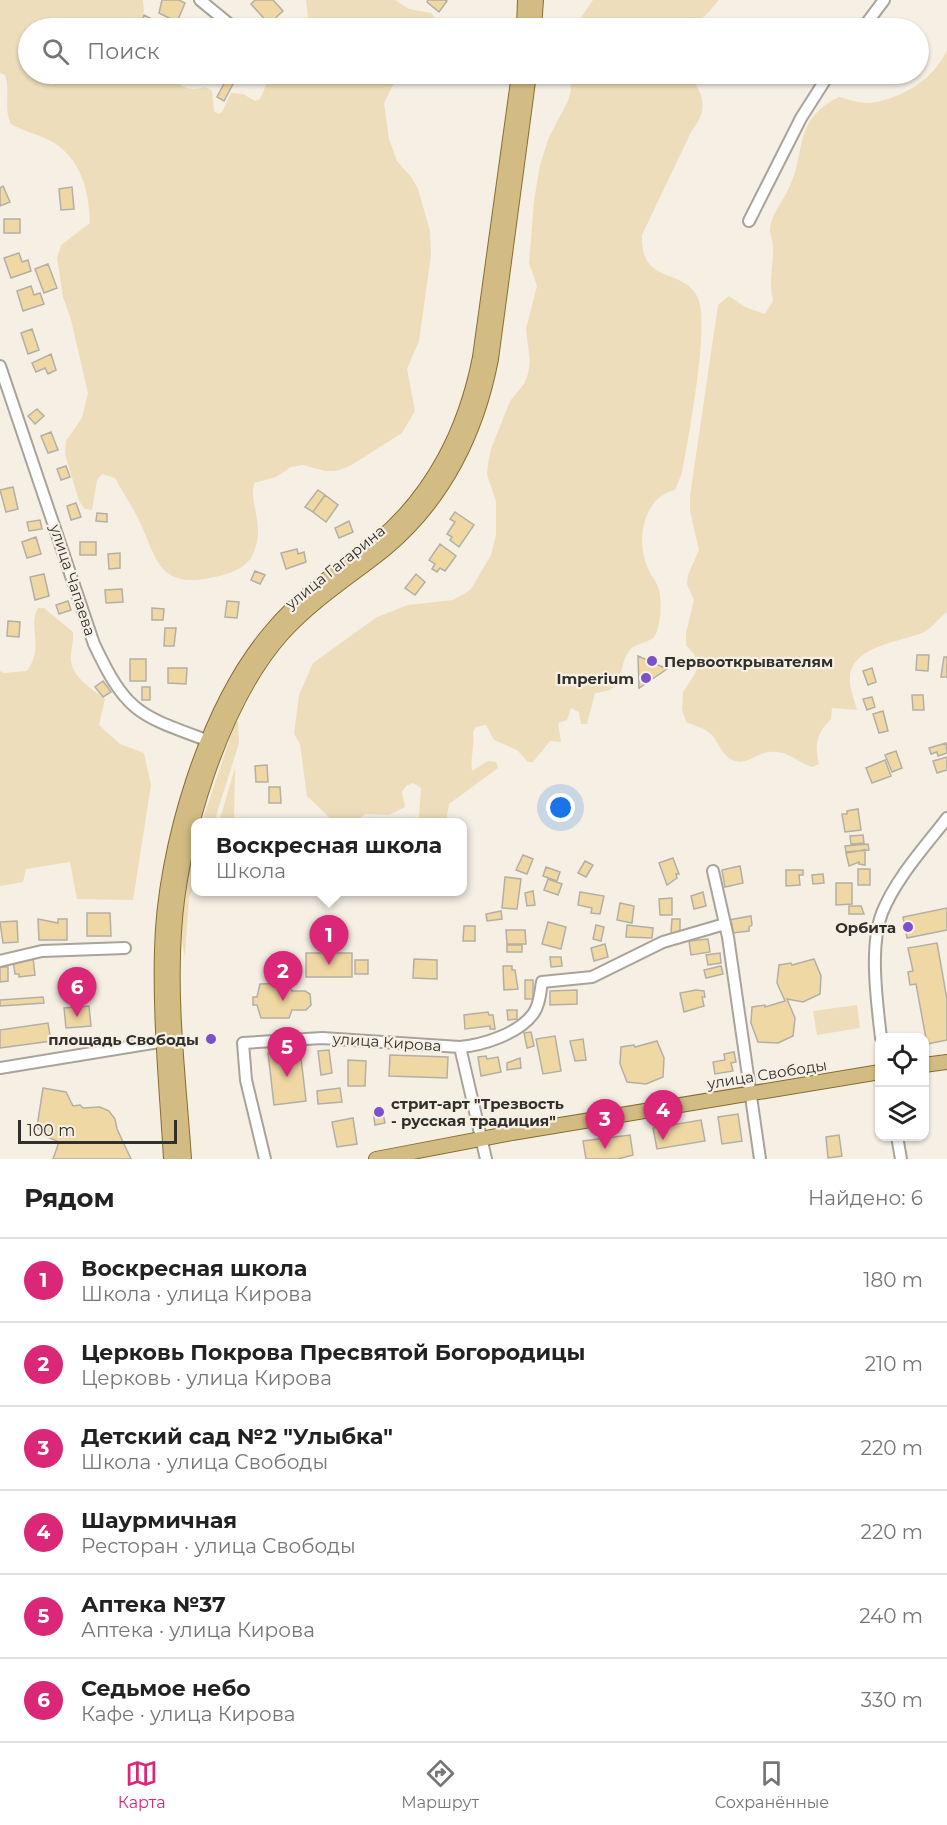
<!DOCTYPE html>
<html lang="ru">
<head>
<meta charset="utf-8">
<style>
	:root { --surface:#fff; --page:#f2f2f2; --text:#222; --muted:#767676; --line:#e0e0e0; --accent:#db2777 }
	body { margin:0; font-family:Montserrat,sans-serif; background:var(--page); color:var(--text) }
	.controls { position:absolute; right:18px; bottom:18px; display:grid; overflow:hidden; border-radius:12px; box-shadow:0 2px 4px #0004 }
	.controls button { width:54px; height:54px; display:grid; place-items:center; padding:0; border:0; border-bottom:2px solid var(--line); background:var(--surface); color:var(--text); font:30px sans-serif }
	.scale { position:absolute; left:18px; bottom:15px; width:159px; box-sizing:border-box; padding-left:6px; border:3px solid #312f2b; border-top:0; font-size:16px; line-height:21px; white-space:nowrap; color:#312f2b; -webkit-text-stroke:4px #f5efe4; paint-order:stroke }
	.you { position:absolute; left:561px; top:808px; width:21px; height:21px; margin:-15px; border:4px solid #fff; border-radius:50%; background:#1a73e8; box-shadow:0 0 0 9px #1a73e833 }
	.badge { display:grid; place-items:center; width:39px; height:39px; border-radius:50%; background:var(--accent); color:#fff; font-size:20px; font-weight:700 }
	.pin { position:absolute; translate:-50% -50px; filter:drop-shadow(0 2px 3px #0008) }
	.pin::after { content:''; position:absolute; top:32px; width:21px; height:18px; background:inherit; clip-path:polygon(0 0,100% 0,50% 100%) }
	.popup { position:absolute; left:191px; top:818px; width:276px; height:78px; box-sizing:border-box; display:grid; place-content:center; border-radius:12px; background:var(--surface); filter:drop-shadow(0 2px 4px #0005); font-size:20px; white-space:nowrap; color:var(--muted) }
	.popup b { font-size:22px; color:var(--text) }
	.popup::after { content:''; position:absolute; left:50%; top:100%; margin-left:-12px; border:12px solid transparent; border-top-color:var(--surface) }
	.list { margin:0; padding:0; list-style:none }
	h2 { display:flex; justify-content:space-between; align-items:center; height:78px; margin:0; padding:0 24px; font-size:26px }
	h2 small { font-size:20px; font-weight:400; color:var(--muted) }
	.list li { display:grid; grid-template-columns:39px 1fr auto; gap:18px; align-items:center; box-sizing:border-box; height:84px; padding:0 24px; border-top:2px solid var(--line) }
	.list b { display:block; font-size:22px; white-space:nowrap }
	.list p { margin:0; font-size:20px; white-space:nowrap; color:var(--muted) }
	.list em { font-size:20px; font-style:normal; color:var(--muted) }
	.icon { flex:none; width:33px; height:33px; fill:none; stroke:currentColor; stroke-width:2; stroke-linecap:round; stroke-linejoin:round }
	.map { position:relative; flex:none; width:947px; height:1159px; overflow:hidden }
	.search { position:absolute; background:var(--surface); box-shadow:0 2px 4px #0004; left:18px; right:18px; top:18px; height:66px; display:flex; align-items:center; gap:15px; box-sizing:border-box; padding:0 21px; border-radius:33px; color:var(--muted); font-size:22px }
	.sheet { height:582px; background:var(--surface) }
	nav { display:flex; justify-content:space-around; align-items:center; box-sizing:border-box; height:84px; border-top:2px solid var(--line); background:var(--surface); font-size:16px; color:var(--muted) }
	nav a { display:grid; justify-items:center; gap:3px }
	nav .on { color:var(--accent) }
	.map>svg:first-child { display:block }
</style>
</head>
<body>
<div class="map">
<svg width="947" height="1159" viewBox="0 0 947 1159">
	<rect width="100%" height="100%" fill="#f5efe4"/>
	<path fill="#edddbb" d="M0,0H143L144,11L138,28H28V74H171C179,87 189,92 205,87L212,91L214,111L218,114L222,112L231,93L243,94L255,101L260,99L271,74H410L394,83L384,103L389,139L397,161L412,178L418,189L430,231L431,255L419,341L407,369L415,411L402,433L350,466L336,471H325L303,465L291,467L276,477L254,483C249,506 266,525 253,554C247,568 229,574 215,577C157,590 158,560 138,518C131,505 122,491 115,478L102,474L97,480L92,510L85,509L79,501L65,454L66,441L82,418L88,393L71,320L63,297L57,258L61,245L90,223C89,190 81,157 49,140C37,134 23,131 11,124C3,108 11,92 5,75L0,73Z
		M306,0H395L409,9L431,13L435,18L433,22L419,24L412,28H309Z
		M593,0H719L705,16L684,28H574Z
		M947,50V612C938,618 932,629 922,633C900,642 851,646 850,678C849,688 855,701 857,710L832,708L831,719C817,733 814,744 819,764L812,767C797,762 787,750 770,752C758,752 747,765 735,761C721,756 720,743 711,734C705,728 693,725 686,722L682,709L683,692L695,674L698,664L694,654L686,645V633L694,600L687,584L688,575L699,550L690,511V496L718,305L729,296L745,307L765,314L773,301C768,276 774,268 773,246C773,240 769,234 770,228C772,213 782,203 788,190C808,151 791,121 839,97C848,99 858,103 867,103C898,101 934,80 947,50Z
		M569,74H687C706,94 708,111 691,132L642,235C640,286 684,267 698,298C710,325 688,439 682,473L675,490C643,497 636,540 647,566C650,575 657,581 659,590C662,603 661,619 657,631C653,645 636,641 629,651C615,670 630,690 595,693L587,724H581L579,712L571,708L567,720L558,723L561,742L550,741L533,762H528L517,750L494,740L486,725L476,727L473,732C475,746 470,757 472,771L488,761L496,762L498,768L449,804L446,822H423L419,817L421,788L413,783L406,786L402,792L405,807L389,815L365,814L355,822H330L329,817L307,796L300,744L294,734L299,695L313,663L377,617L408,605L453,600L464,594L471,589L491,555L496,535V501L487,475L488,464L491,449L510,401L524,384L528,374L530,362L526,329L537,286L529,263L534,201L540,165L549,137L568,101L571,90Z
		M38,608H44L73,632C74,642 70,652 71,661C73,678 93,690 105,699L99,725L120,744L144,753L151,785L133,900L77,899L70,862L26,869L23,882L0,886V671L4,673L27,671C45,646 27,626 38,608Z
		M238,721L239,743L214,822H202L235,723Z
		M235,768L234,822H219Z
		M195,846V883L189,897L185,956C176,922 187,882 195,846Z
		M857,1005L860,1028L817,1035L813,1011Z"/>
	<path fill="#f0d8a4" stroke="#b4afa4" stroke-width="1.5" d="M162,0H179L185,3L177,22L159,13Z
		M255,0H273L283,11L269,24L251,4Z
		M428,0H445L447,1L439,12L427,2Z
		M144,15L154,20L150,28L139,27Z
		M226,80L233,84L224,101L217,97Z
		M3,186L10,202L0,206V188Z
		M72,187L74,209L61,210L59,189Z
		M4,219H20V233H4Z
		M19,253L22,262L28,260L31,271L11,278L4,258Z
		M48,264L57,288L44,293L35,269Z
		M31,286L34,295L40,293L44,304L23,311L17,291Z
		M32,329L39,350L28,354L21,333Z
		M51,354L56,370L48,374L45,368L36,372L32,363Z
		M37,409L44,416L35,424L28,416Z
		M51,432L58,450L48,453L41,436Z
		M66,466L70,477L61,480L57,469Z
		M13,487L18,509L6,512L0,490Z
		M318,490L325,495L313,512L305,507Z
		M325,495L338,505L326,522L313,512Z
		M76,503L81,517L71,520L67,506Z
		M455,512L474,525L459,547L450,540L452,537L447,534L455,522L450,519Z
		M97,513L107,514V522L96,521Z
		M40,520L42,529L29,531L27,522Z
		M349,521L353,532L339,538L335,528Z
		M36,537L41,554L27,558L22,542Z
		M80,542H96V555H80Z
		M440,544L456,556L445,571L440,568L437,572L432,569L435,564L429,560Z
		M297,549L298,554L304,552L306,562L286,569L281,553Z
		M120,553V568L109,569L108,554Z
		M255,571L265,575L260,584L251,580Z
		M44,574L49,596L35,600L30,577Z
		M416,574L425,582L415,595L405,588Z
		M122,589L123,602L106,603L105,590Z
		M68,601L71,610L59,614L56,605Z
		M227,601L239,602L237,618L225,617Z
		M152,608L164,609L163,620H152Z
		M8,621L20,622L19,637L7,636Z
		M165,628H176L174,646H164Z
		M917,655H929L928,671L916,670Z
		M638,656L667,669L639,688Z
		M944,657H947V677H941Z
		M130,659H146V681H130Z
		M168,668H187L186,684L168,683Z
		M872,668L876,682L868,685L863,671Z
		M103,681L111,692L103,697L95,687Z
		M142,687H150V700H142Z
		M912,695H923L924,710H913Z
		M872,697L875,707L867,710L863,699Z
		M883,711L888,731L879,733L873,714Z
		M946,743L947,753L938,756L937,752L931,754L929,748Z
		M896,751L902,768L892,772L885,755Z
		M947,757V770L937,773L933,761Z
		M885,760L891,776L872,783L866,768Z
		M267,765L268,782H256L255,766Z
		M269,787H280L281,803H269Z
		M858,809L861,830L845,832L842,814H847V811Z
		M863,835L864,843L851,844L850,836Z
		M868,844L869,850L846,852L845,846Z
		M865,850V865L859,864V862L849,866L846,853Z
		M523,855L533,859L527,874L516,870Z
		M673,858L679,874H676L677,878L667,885L659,863Z
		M585,861L593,865L586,877L578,873Z
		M740,866L743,883L725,887L722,870Z
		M546,867L560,872L557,881L543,876Z
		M858,869H870V885H858Z
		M786,870H803V875H799L800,885L786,886Z
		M823,874L824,883L813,884L812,875Z
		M505,877L521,879L517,909L502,908Z
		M548,879L562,884L558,895L544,890Z
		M836,883H852V904L836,905Z
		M533,891L535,905L527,906L525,893Z
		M580,892L604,896L600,914L591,913L592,908L578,905Z
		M703,892L706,906L694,909L691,896Z
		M672,898V915H660L659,899Z
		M620,903L634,906L632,923L617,920Z
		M849,906H861L864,914H849Z
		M947,908V930L907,938L903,917Z
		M501,911L502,919L487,921L486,914Z
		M87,913H110L111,936H87Z
		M751,916L752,925L749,927V931L733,933L732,924L729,925V920Z
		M38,919L58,923V919H67V940H39Z
		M672,919H680V933H671Z
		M17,921L18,942L3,943L0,922Z
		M548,922L566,927L561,949L542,944Z
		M596,925L604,927L601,941L593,939Z
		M627,925L653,928L652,938L626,937Z
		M464,926H475V941H463Z
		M506,930H525L526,944H507Z
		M708,939L710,952L691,955L689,941Z
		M937,943L947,999V1040L927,1044L916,984L910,985L908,972L913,971L908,948Z
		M605,944L608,957L594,961L591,948Z
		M507,945H522V952H507Z
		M306,953H352V977H306Z
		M720,953L721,963L708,965L706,955Z
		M550,957H561L562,966L551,967Z
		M33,958L35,975L19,977V974H15L13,961Z
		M414,959L437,960V979L413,978Z
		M814,959L821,976L820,994L803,1002L787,999L795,1018L793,1036L778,1043L758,1042L751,1023L752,1007L765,1005V1007L785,1001L777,983L779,965L791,963L792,965Z
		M355,960H368V974H355Z
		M503,966H512V970H515L518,989L504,990Z
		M721,966L723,974L706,978L704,970Z
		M0,967H8V981L0,982Z
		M525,980H533V999H525Z
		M288,983L292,991H305L310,994L311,1005L306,1010H292L289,1018H261L257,1005H253V997H257L260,984Z
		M577,990V1004L550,1005V991Z
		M696,990L704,991L705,997H702L704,1006L684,1012L680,993Z
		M43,997L44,1003L0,1006V1000Z
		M89,1006L91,1026L66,1028L64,1008Z
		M507,1010H517V1019L508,1020Z
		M488,1012L489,1015H493L495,1029H490V1026L465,1029L464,1015Z
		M48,1023L51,1041L0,1048V1030Z
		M531,1032L534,1046L527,1048L524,1033Z
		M555,1036L561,1071L543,1074L536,1039Z
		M583,1039L586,1060L575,1061L570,1041Z
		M657,1041L664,1058L663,1077L646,1084L627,1082L620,1064L621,1047L634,1045L635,1047Z
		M300,1049L306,1101L274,1105L268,1053Z
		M329,1050L332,1073L321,1075L318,1051Z
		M734,1052L736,1062L731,1063L733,1071L715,1074L713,1062L725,1060L724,1054Z
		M390,1055L448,1057L447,1078L389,1076Z
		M486,1056L487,1059L498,1057L501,1072L481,1076L478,1057Z
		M520,1058L521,1068L507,1070V1063Z
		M348,1060L366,1061L365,1086H348Z
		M43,1088L66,1092L73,1106L80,1105L83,1108L100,1107L109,1111L115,1119L117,1129L131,1159H53L58,1145L57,1141L45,1136L37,1127Z
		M340,1088L342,1102L318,1104L317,1091Z
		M382,1109L385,1123L375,1125L373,1111Z
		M738,1114L742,1141L722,1144L718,1117Z
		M353,1118L357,1144L337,1147L332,1122Z
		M701,1120L705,1141L657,1149L653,1128Z
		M630,1135L633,1155L618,1159H586L583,1141Z
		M839,1135L842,1156L828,1158L826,1137Z"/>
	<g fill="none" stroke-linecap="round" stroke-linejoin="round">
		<defs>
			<path id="minor" d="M200,0L233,27
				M863,28L884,0
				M749,221L801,118L829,74
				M0,366L94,644C127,714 139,715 209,741
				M713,871L728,937L760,1159
				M0,961L42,951L125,948
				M881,1038C877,1002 869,947 882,913C896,878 925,847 947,818
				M0,1068L165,1041
				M897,1136L901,1159
				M265,1159L246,1080L243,1043L322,1038L460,1047
				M486,1159L460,1047C483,1045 518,1034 533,1014C540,1005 540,992 542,982L592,977L663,942L725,924"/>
			<path id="major" d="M524,28L525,0
				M534,28L536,0
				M924,1065L947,1062
				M171,1159C167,1090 160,1019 162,950C164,849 207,704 274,628C303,594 340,570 375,543C433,496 466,429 480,357L519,74
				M184,1159C179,1084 169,1007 174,932C179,840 221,702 283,633C313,600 350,577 385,549C444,500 477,432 491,359L529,74
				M376,1159L512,1133L880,1072"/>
		</defs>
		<use href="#minor" stroke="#a9a399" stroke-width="14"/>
		<use href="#major" stroke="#876d30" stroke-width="16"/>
		<use href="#minor" stroke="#fff" stroke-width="10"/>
		<use href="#major" stroke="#d3bc84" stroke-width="14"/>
	</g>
	<g fill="#7b51ca" stroke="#f5efe4" stroke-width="2">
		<circle cx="652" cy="661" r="6"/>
		<circle cx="646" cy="678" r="6"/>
		<circle cx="908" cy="927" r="6"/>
		<circle cx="211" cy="1039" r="6"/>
		<circle cx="379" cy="1112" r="6"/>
	</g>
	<g text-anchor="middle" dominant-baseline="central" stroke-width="4.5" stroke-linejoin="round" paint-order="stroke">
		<g font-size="15" fill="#312f2b" stroke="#f5efe4">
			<text transform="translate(335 567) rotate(-39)">улица Гагарина</text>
			<text transform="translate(73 580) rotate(72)">улица Чапаева</text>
			<text transform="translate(387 1042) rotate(4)">улица Кирова</text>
			<text transform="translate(767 1074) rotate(-9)">улица Свободы</text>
		</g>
		<g font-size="15" font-weight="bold" fill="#312f2b" stroke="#f5efe4" text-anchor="end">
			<text x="664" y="661" text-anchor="start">Первооткрывателям</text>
			<text x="634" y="678">Imperium</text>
			<text x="896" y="927">Орбита</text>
			<text x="199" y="1039">площадь Свободы</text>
			<text x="391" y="1103" text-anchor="start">стрит-арт "Трезвость<tspan x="391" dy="17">- русская традиция"</tspan></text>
		</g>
	</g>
</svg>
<div class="controls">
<button><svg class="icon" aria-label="locate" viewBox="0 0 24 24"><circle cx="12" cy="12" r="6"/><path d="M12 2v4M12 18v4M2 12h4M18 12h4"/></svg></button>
<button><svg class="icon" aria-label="layers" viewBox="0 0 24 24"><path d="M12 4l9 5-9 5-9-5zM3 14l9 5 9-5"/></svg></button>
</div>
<div class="scale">100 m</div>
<div class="you"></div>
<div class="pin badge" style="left:329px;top:965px">1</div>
<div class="popup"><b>Воскресная школа</b>Школа</div>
<div class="pin badge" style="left:283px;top:1001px">2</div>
<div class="pin badge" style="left:605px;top:1149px">3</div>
<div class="pin badge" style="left:663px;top:1140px">4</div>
<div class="pin badge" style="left:287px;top:1077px">5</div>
<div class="pin badge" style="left:77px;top:1017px">6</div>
<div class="search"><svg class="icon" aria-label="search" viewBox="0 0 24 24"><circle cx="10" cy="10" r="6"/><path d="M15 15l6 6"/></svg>Поиск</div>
</div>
<section class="sheet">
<h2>Рядом<small>Найдено: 6</small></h2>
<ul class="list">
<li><span class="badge">1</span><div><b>Воскресная школа</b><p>Школа · улица Кирова</p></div><em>180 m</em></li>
<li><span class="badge">2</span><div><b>Церковь Покрова Пресвятой Богородицы</b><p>Церковь · улица Кирова</p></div><em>210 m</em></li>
<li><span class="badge">3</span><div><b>Детский сад №2 &quot;Улыбка&quot;</b><p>Школа · улица Свободы</p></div><em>220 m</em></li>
<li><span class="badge">4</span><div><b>Шаурмичная</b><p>Ресторан · улица Свободы</p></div><em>220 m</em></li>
<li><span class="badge">5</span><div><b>Аптека №37</b><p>Аптека · улица Кирова</p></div><em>240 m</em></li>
<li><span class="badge">6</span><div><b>Седьмое небо</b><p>Кафе · улица Кирова</p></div><em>330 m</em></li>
</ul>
</section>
<nav>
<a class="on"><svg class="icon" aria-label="map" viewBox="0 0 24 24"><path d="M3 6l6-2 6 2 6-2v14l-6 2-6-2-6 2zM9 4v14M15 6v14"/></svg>Карта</a>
<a><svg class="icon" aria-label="directions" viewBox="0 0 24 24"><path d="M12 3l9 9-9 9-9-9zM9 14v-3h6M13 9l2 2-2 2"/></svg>Маршрут</a>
<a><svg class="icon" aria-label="saved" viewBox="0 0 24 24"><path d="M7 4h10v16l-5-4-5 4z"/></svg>Сохранённые</a>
</nav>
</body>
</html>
